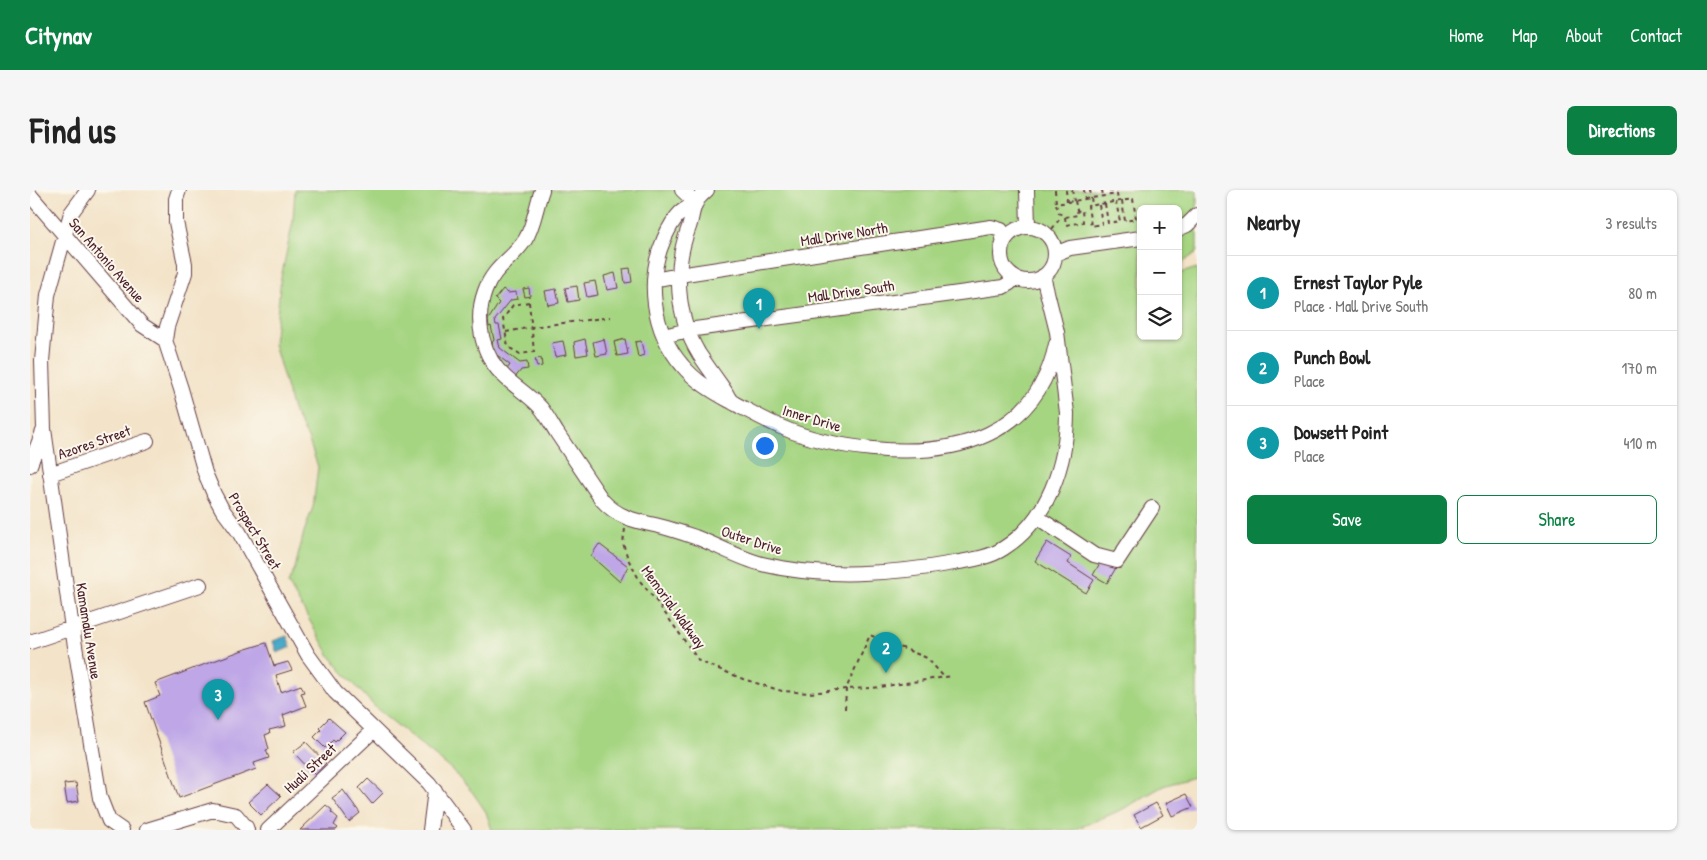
<!DOCTYPE html>
<html lang="en">
<head>
<meta charset="utf-8">
<style>
	:root { --surface:#fff; --page:#f6f6f6; --text:#222; --muted:#767676; --line:#e0e0e0; --accent:#0b8043 }
	body { margin:0; font-family:"Patrick Hand",sans-serif; background:var(--page); color:var(--text) }
	.controls { position:absolute; right:15px; top:15px; display:grid; overflow:hidden; border-radius:8px; box-shadow:0 1px 4px #0004 }
	.controls button { width:45px; height:45px; display:grid; place-items:center; padding:0; border:0; border-bottom:1px solid var(--line); background:var(--surface); color:var(--text); font:25px sans-serif }
	.you { position:absolute; left:734px; top:255px; width:18px; height:18px; margin:-12px; border:4px solid #fff; border-radius:50%; background:#1a73e8; box-shadow:0 0 0 8px #1a73e833 }
	.badge { display:grid; place-items:center; width:32px; height:32px; border-radius:50%; background:var(--accent); color:#fff; font-size:16px; font-weight:700 }
	.pin { position:absolute; translate:-50% -41px; filter:drop-shadow(0 1px 2px #0008) }
	.pin::after { content:''; position:absolute; top:26px; width:18px; height:15px; background:inherit; clip-path:polygon(0 0,100% 0,50% 100%) }
	.list { margin:0; padding:0; list-style:none }
	h2 { display:flex; justify-content:space-between; align-items:center; height:65px; margin:0; padding:0 20px; font-size:21px }
	h2 small { font-size:16px; font-weight:400; color:var(--muted) }
	.list li { display:grid; grid-template-columns:32px 1fr auto; gap:15px; align-items:center; box-sizing:border-box; height:75px; padding:0 20px; border-top:1px solid var(--line) }
	.list b { display:block; font-size:19px; white-space:nowrap }
	.list p { margin:0; font-size:16px; white-space:nowrap; color:var(--muted) }
	.list em { font-size:16px; font-style:normal; color:var(--muted) }
	.actions { display:flex; gap:10px; padding:15px 20px }
	.actions a { flex:1; padding:11px 0; border:1px solid var(--accent); border-radius:8px; text-align:center; font-size:18px; color:var(--accent) }
	.actions .main { background:var(--accent); color:#fff }
	.icon { flex:none; width:28px; height:28px; fill:none; stroke:currentColor; stroke-width:2; stroke-linecap:round; stroke-linejoin:round }
	.map { position:relative; flex:none; width:1167px; height:640px; overflow:hidden; border-radius:8px }
	header { display:flex; align-items:center; gap:30px; box-sizing:border-box; height:70px; padding:0 25px; background:var(--accent); color:#fff }
	header strong { font-size:24px }
	nav { display:flex; gap:28px; margin-inline-start:auto; font-size:18px }
	.intro { display:flex; align-items:center; justify-content:space-between; box-sizing:border-box; height:120px; padding:0 30px }
	h1 { margin:0; font-size:35px }
	.button { padding:12px 22px; border-radius:8px; background:var(--accent); color:#fff; font-size:18px; font-weight:700 }
	main { display:flex; gap:30px; padding:0 30px }
	aside { flex:1; background:var(--surface); border-radius:8px; box-shadow:0 1px 4px #0004 }
	.map>svg:first-child { display:block }
</style>
</head>
<body>
<header>
<strong>Citynav</strong>
<nav><a>Home</a><a>Map</a><a>About</a><a>Contact</a></nav>
</header>
<div class="intro"><h1>Find us</h1><a class="button">Directions</a></div>
<main>
<div class="map">
<svg width="1167" height="640" viewBox="0 0 1167 640">
	<rect width="100%" height="100%" fill="#fbf7ec"/>
	<filter id="ink" filterUnits="userSpaceOnUse"><feTurbulence type="fractalNoise" baseFrequency=".02" numOctaves="2"/><feDisplacementMap in="SourceGraphic" scale="10" xChannelSelector="R" yChannelSelector="G"/><feConvolveMatrix kernelMatrix="1 2 1 2 8 2 1 2 1" color-interpolation-filters="sRGB"/></filter>
	<filter id="wash" filterUnits="userSpaceOnUse"><feTurbulence type="fractalNoise" baseFrequency=".0096" numOctaves="4" result="noise"/><feDisplacementMap in="SourceGraphic" scale="20" xChannelSelector="R" yChannelSelector="G"/><feGaussianBlur stdDeviation="1.12" result="paint"/><feColorMatrix in="noise" values="0 0 0 0 0 0 0 0 0 0 0 0 0 0 0 0 0 1.4 0 .05"/><feComposite in="paint" operator="in"/></filter>
	<g filter="url(#wash)">
		<rect width="100%" height="100%" fill="#f3e3c8"/>
		<path fill="#a6d582" stroke="#787a56" d="M265,0H1167V62L1148,76V19H1111V146H1148V84L1167,78V586L1133,596L1093,619L1044,640H462L456,622L443,603L421,579L346,518L314,483L300,466L258,393L265,378L274,342L283,317L288,277L278,248L263,220L244,154L251,88L263,31Z"/>
		<path fill="#47a8c7" stroke="#486479" d="M257,446L261,457L247,463L243,451Z"/>
		<g id="blocks">
			<path fill="#bea6e7" d="M600,78L602,92L595,93L593,79Z
				M585,83L588,98L577,100L574,86Z
				M565,91L568,105L557,107L554,93Z
				M547,96L549,110L538,112L535,98Z
				M499,98L500,106L495,107L493,99Z
				M473,99L478,103L486,102L487,109L481,110L465,130L466,135H469L472,149L468,150L470,158L490,173L497,172L498,179L491,180L484,189L475,182L480,175L463,162L462,153L464,150L461,136L459,137L458,130L469,113L465,109Z
				M526,99L529,113L518,115L515,101Z
				M555,149L558,164L546,166L544,152Z
				M574,149L577,164L566,166L563,152Z
				M595,149L598,164L587,166L584,152Z
				M533,151L536,165L525,167L522,153Z
				M611,151L614,165L608,167L605,152Z
				M511,168L512,176L507,177L505,169Z
				M1017,352L1041,367L1038,373L1064,390L1056,403L1005,371Z
				M569,354L598,376L590,392L561,366Z
				M1073,368L1087,376L1077,393L1063,385Z
				M236,453L244,476L258,472L262,480L246,485L251,502L271,495L274,502L271,503L276,516L253,525L256,536L239,540L240,543L235,545L239,559L236,560L239,568L224,573L226,579L149,608L115,512L130,506L125,493L213,460Z
				M299,528L315,542L305,552L303,550L295,558L284,547L291,540L289,538Z
				M276,552L296,573L285,585L263,562Z
				M338,589L353,603L342,614L329,598Z
				M46,593L49,611L37,613L34,594Z
				M238,594L251,606L231,625L218,612Z
				M313,600L330,623L319,632L302,608Z
				M1156,604L1163,617L1142,626L1136,613Z
				M1126,613L1133,625L1111,637L1104,625Z
				M296,615L302,620L301,622L308,628L304,635L308,638L306,640H270Z"/>
		</g>
	</g>
	<g filter="url(#ink)">
		<use href="#blocks" fill-opacity="0" stroke="#633c43" stroke-width="1"/>
		<g fill="none" stroke-linecap="round" stroke-linejoin="round">
			<defs>
				<path id="minor" d="M149,0L146,9V32L155,74V83L137,137L135,150L151,199L175,283L184,304L192,319L209,342L278,465L305,502L399,593L434,640
					M512,0C506,16 504,36 495,50C482,70 464,76 455,101C444,131 452,167 476,188C487,198 501,207 511,218C517,226 522,235 527,243C542,265 557,288 572,310C588,328 606,331 629,336C641,339 653,343 665,347C687,355 709,368 732,374C792,389 864,384 924,373C941,370 959,368 974,358C1018,330 1037,273 1037,223L1027,142L1013,86
					M652,0L666,13C661,16 654,19 650,23C643,30 638,40 634,49C616,90 622,140 652,175C665,191 682,201 700,211
					M677,0C673,4 669,7 667,11C662,18 662,29 659,37C643,78 646,126 669,164C677,176 685,187 693,198C696,202 698,208 701,211C703,213 708,215 711,217C724,224 737,231 751,237C780,250 812,256 843,259C925,267 1007,246 1026,154
					M997,0L998,37
					M0,5L112,135L135,150
					M971 64a27 27 0 1 1 54 0a27 27 0 1 1-54 0Z
					M1148,39L1157,35L1167,25
					M1025,64L1040,58L1111,48
					M624,90L649,85L961,37L971,40L974,52
					M634,146L658,140L973,97L980,93L982,86
					M14,239L42,438L70,608L79,631L92,640
					M0,275L14,239L12,171L18,105L41,23L58,0
					M20,284L117,251
					M1007,327L1064,365L1087,371L1122,318
					M0,452L170,395
					M117,640L183,620L206,625L216,637L217,640
					M238,640L344,540
					M400,640L405,600"/>
			</defs>
			<use href="#minor" stroke="#633c43" stroke-width="16"/>
			<path stroke="#633c43" stroke-width="2" stroke-dasharray="4 4" stroke-linecap="butt" d="M1025,0L1026,14
				M1036,0L1037,12
				M1042,0L1044,11
				M1060,0L1062,15
				M1072,0L1073,6
				M1079,1L1088,0
				M1055,9L1087,4L1088,11
				M1045,11L1048,25L1035,27L1029,23L1026,14L1055,9L1054,0
				M1075,14L1078,33L1090,31L1086,12
				M1069,15L1072,34L1061,36L1058,16L1103,9L1106,29L1095,31L1092,11
				M1035,27L1036,35L1053,32L1052,20L1047,21
				M1022,39L1031,27
				M499,112L504,162L490,164L478,157L473,129L483,115Z
				M476,142L502,137L580,127
				M595,339L593,353L598,369L610,391L627,412L669,471L713,489L752,501L780,503L816,499L843,498L922,486
				M815,519L816,499L840,445L897,468L914,487"/>
			<use href="#minor" stroke="#fff" stroke-width="14"/>
		</g>
	</g>
	<g text-anchor="middle" dominant-baseline="central" stroke-width="4" stroke-linejoin="round" paint-order="stroke">
		<g font-size="15" fill="#4a1f2b" stroke="#fbf7ec">
			<text transform="translate(814 44) rotate(-9)">Mall Drive North</text>
			<text transform="translate(77 70) rotate(49)">San Antonio Avenue</text>
			<text transform="translate(821 101) rotate(-8)">Mall Drive South</text>
			<text transform="translate(782 228) rotate(17)">Inner Drive</text>
			<text transform="translate(64 252) rotate(-19)">Azores Street</text>
			<text transform="translate(225 341) rotate(59)">Prospect Street</text>
			<text transform="translate(722 350) rotate(18)">Outer Drive</text>
			<text transform="translate(644 417) rotate(54)">Memorial Walkway</text>
			<text transform="translate(59 441) rotate(81)">Kamamalu Avenue</text>
			<text transform="translate(280 578) rotate(-43)">Huali Street</text>
		</g>
	</g>
</svg>
<div class="controls">
<button>+</button>
<button>−</button>
<button><svg class="icon" aria-label="layers" viewBox="0 0 24 24"><path d="M12 4l9 5-9 5-9-5zM3 14l9 5 9-5"/></svg></button>
</div>
<div class="you"></div>
<div class="pin badge" style="left:729px;top:139px;background:#0f9aa8">1</div>
<div class="pin badge" style="left:856px;top:483px;background:#0f9aa8">2</div>
<div class="pin badge" style="left:188px;top:530px;background:#0f9aa8">3</div>
</div>
<aside>
<h2>Nearby<small>3 results</small></h2>
<ul class="list">
<li><span class="badge" style="background:#0f9aa8">1</span><div><b>Ernest Taylor Pyle</b><p>Place · Mall Drive South</p></div><em>80 m</em></li>
<li><span class="badge" style="background:#0f9aa8">2</span><div><b>Punch Bowl</b><p>Place</p></div><em>170 m</em></li>
<li><span class="badge" style="background:#0f9aa8">3</span><div><b>Dowsett Point</b><p>Place</p></div><em>410 m</em></li>
</ul>
<div class="actions"><a class="main">Save</a><a>Share</a></div>
</aside>
</main>
</body>
</html>
